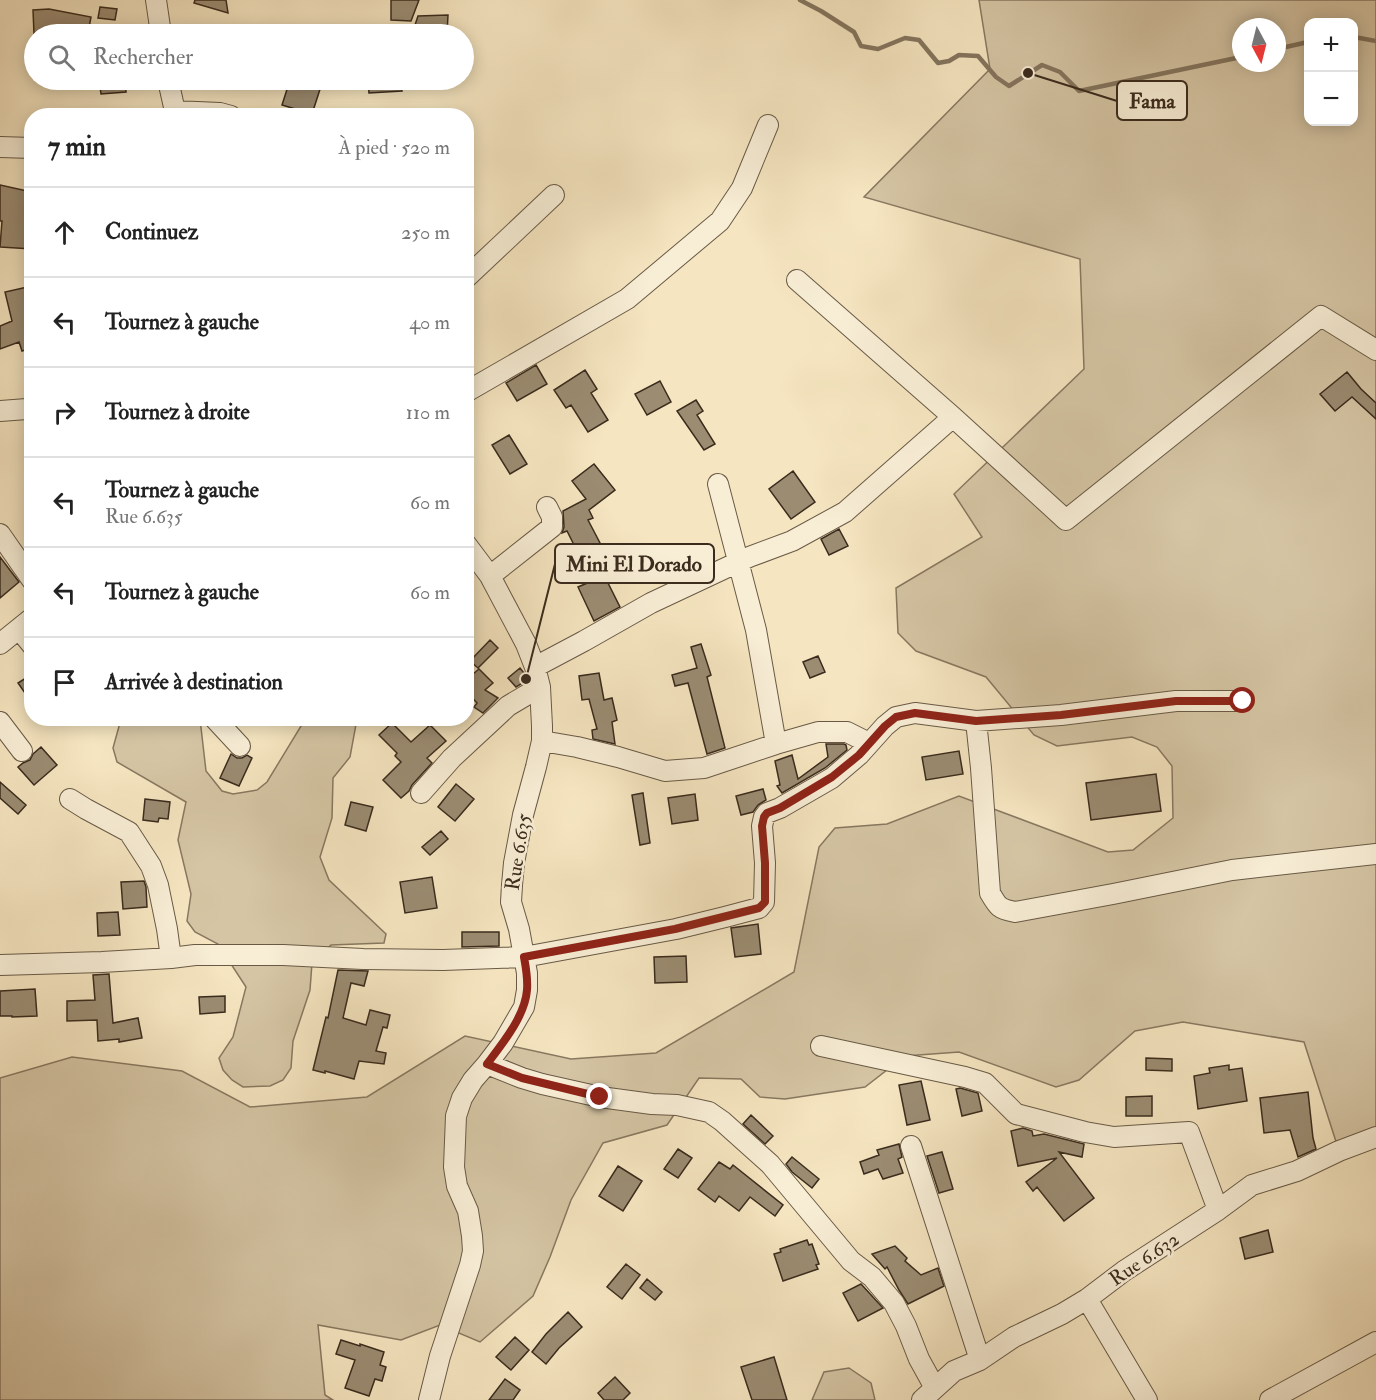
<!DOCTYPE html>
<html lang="fr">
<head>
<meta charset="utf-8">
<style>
	:root { --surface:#fff; --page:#f2f2f2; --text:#222; --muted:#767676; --line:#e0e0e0 }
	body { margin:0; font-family:"IM FELL Double Pica",serif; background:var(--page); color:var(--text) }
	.controls { position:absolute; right:18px; top:18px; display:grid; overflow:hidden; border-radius:12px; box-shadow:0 3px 15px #0003 }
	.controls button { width:54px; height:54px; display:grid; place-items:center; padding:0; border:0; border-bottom:2px solid var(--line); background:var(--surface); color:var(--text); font:30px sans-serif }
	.compass { position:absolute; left:1232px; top:18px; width:54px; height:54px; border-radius:50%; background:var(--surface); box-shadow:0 3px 15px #0003; rotate:173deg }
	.stop { position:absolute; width:18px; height:18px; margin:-14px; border:4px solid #8f2418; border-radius:50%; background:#fff }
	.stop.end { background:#8f2418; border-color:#fff; box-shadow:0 2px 6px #0008 }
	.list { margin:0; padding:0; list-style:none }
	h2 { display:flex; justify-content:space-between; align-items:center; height:78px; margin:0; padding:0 24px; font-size:26px }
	h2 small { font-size:20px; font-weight:400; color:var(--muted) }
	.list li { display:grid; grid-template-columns:39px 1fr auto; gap:18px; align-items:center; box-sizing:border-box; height:90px; padding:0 24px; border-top:2px solid var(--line) }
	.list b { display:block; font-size:22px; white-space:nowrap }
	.list p { margin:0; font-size:20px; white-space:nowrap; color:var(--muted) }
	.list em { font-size:20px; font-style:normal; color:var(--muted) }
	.icon { flex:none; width:33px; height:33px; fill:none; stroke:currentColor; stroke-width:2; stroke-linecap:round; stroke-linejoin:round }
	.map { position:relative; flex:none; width:1376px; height:1400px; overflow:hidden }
	.search { position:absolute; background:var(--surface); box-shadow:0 3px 15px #0003; left:24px; top:24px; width:450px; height:66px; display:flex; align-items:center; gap:15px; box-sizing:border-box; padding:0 21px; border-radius:33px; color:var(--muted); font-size:22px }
	.panel { position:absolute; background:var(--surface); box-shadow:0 3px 15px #0003; left:24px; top:108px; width:450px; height:618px; border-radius:24px }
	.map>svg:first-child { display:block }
</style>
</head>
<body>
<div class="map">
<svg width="1376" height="1400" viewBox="0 0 1376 1400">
	<rect width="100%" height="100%" fill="#f5e5c0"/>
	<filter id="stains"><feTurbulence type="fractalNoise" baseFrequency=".00333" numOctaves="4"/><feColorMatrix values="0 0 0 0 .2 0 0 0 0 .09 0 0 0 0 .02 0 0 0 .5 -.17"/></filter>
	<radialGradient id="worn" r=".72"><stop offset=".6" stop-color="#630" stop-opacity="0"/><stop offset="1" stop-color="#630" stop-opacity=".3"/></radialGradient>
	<path fill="#d5c5a4" stroke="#887860" stroke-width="1.5" fill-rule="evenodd" d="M979,0H1376V1136L1339,1151L1304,1042L1183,1022L1135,1031L1079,1080L1056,1087L959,1052L905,1056L865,1087L785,1099L760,1097L741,1079L699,1078L667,1125L603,1143L571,1200L550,1257L533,1296L480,1342L440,1325L401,1340L318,1325L325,1395L333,1400H0V1078L72,1057L182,1071L250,1107L367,1097L465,1036L571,1059L656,1053L794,972L819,847L835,828L887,824L959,796L1108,852L1133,850L1173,818L1172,766L1157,747L1132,737L1057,746L1034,735L986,677L916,651L898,633L896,588L982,537L954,494L1084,369L1080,259L864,197L990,69ZM1308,22H1354V122H1308ZM1241,27H1277V63H1241Z
		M121,719H200L206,771L222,791L233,794L257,790L267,782L301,726L310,719H357L350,757L333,778L332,818L320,857L329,880L386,934L384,943L331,945L312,963L310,990L293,1041L291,1068L283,1080L270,1086L243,1087L232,1080L223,1070L219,1058L233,1037L246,987L218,944L195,932L187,921L191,894L178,840L186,802L117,762L113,748Z
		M849,1368L871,1383L875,1400H812L824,1372Z"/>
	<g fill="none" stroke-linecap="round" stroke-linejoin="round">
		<path stroke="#84755e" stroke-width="4.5" d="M800,0L821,11L854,32L861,46L878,49L905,38L919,40L938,63L949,61L959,55L978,56L996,77L1009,86L1042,65L1060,72L1079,91L1241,57
			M1354,37L1376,41
			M1277,49L1308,42"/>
	</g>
	<path fill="#9b8c72" stroke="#3a2b1d" stroke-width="1.5" d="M195,0H226L228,13L194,3Z
		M391,0H419L411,21L391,20Z
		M100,7L117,9L115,20L98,18Z
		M49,9L91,17L88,33L54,26V34H34L33,10Z
		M448,15L447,34H412L418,16Z
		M99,80H125L126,92L101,94Z
		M290,80H323L312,114L282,105Z
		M368,80H401L402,91L369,93Z
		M0,185L32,192V249L0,247L2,221H0Z
		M32,286V348L22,351L19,342L0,349V326L12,321L5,292Z
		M536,365L547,384L517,401L506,383Z
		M585,370L597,389L591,393L608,420L588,432L571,405L566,408L554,390Z
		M1347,372L1361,389L1376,403V419L1352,397L1335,411L1320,394Z
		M660,381L671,402L647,415L635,394Z
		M696,400L703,411L697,415L715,444L704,450L677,411Z
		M509,435L527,464L510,474L492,445Z
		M594,464L615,490L589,510L593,518L588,520L611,564L601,569L620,607L594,621L578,587L592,581L567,531L562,533L564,527L563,511L586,499L572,481Z
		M793,471L815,502L791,519L769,489Z
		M839,529L848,546L829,555L821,539Z
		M0,557L19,582L0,598Z
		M490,640L498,648L478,668L470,661Z
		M701,644L711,675L707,677L725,748L707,754L688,683L675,686L672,675L697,668L691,647Z
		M818,656L825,672L810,678L803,662Z
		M520,668L524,673L526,681L516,687L508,678Z
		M479,669L493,683L485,690L498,698L483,713L474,707L477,703L466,691V680Z
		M599,673L604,700L612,698L617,720L612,722L615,744L593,739L592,730L597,729L589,699L582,700L579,676Z
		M32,674V703L18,683Z
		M392,723L411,742L430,725L446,741L427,758L432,763L412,785L409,791L401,798L383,780L401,762L395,756L397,753L379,735Z
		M826,744H844L846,745L847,750L825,768L782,793L777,786L780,785L775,761L792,755L798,779L828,757Z
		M41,747L57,765L34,785L18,767L23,763L30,760L33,754Z
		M959,751L963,774L926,780L922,757Z
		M231,754L237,758H242L247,755L252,758L239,786L220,778Z
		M1156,774L1161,811L1091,820L1086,783Z
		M0,782L26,805L18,814L0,798Z
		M456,784L474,799L455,821L438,807Z
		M763,789L766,800L758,805L753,812L741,815L736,796Z
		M643,793L650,843L640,845L632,795Z
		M695,794L698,820L672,824L668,798Z
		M145,799L170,802L168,819L159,818L158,822L143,820Z
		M351,802L373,807L366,831L345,825Z
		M441,831L448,839L430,855L422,847Z
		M432,877L437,908L405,913L400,882Z
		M144,881L146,887L147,907L123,909L121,882Z
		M118,912L120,935L98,936L97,913Z
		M758,924L761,954L735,957L731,928Z
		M462,932H499V946L462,947Z
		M686,956L687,982L655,983L654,957Z
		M338,970L368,971L364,986L351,983L343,1018L366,1025L370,1010L390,1015L387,1028L383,1027L376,1051L386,1053L384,1064L359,1061L354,1079L325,1071V1073L313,1070L326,1017L328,1018Z
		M109,974L113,1023L138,1018L142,1038L119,1042V1039L98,1041L97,1020L67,1021V1001L95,1000L93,975Z
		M35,989L37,1016L12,1017V1016H0V991Z
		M225,996V1012L200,1014L199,997Z
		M1146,1058L1172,1059V1071L1146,1070Z
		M1229,1065V1070L1242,1068L1247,1101L1198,1109L1194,1076L1210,1073L1209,1068Z
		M921,1081L930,1120L907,1125L899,1085Z
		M960,1088L978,1093L982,1111L962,1116L956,1089Z
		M1308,1092L1313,1138L1316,1149L1298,1157L1290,1130L1264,1133L1260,1098Z
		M1152,1096V1116H1126V1097Z
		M751,1115L773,1136L765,1144L743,1124Z
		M1023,1128L1032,1131L1033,1136L1044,1134L1084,1144L1082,1157L1059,1152L1094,1198L1064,1221L1037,1187L1033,1191L1026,1182L1057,1158L1018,1166L1011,1131Z
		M899,1144L902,1157L898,1159L903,1173L883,1179L878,1169L864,1174L860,1162L879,1155L877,1150Z
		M678,1149L692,1158L678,1178L664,1169Z
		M942,1152L953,1189L939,1193L927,1156Z
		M792,1157L819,1179L812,1188L792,1172L786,1164Z
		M719,1162L730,1169L733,1165L783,1205L775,1216L750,1197L739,1211L719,1196L715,1202L698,1189Z
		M618,1166L642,1181L623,1211L599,1196Z
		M1268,1230L1273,1252L1245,1259L1240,1238Z
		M807,1240L809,1245L812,1244L819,1264L816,1265L818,1269L783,1281L774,1254L781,1252L780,1249Z
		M895,1246L907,1258L905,1261L921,1275L938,1268L944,1286L908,1304L899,1290L887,1267L885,1269L872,1254Z
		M626,1264L640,1275L622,1299L607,1287Z
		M647,1279L662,1292L655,1300L640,1288Z
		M861,1284L883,1308L858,1321L843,1293Z
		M568,1312L582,1327L559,1348L546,1364L532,1352L546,1334Z
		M515,1337L529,1350L511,1370L496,1357Z
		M341,1340L360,1346V1344L384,1352L380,1365L386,1367L382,1381L375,1379L369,1396L345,1388L355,1360L336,1354Z
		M774,1357L787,1400H752L741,1367Z
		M615,1377L630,1393L623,1400H604L598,1393Z
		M505,1379L520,1390L513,1400H489Z"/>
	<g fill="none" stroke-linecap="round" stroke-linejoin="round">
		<defs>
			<path id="minor" d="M156,0L161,34
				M168,80L176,116
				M174,111L220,113L231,116
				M0,147L32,148
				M466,278L554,195
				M797,280L953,417L1066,520L1321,316L1376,350
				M466,392L627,299L720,221L742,188L768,125
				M0,411L27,409L32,406
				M718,484L756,630L776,744
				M0,534L32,580
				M490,576L552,527V517L547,507
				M19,629L32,645
				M0,644L32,618
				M535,667L584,641L651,603L749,557L792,541L845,512L953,417
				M214,718L240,746
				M976,721L981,768L990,893C998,907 999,909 1015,912L1113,894L1232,870L1376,854
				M0,722L22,751
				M542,741L577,747L618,757L665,771L704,768L776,744L818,732H847L869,743
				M421,793L452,758L508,706L540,687
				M70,799L86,809L129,832L151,866L158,885L167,929L171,958
				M0,965L102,962L171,958L195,955H283L363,959L443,960L524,957L676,929L725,917L759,908L764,902L765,863L762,826L764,817L767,813L780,808L832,778L859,755L885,726L896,717L915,713L976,721L1061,715L1176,701H1243
				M821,1046L965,1077L985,1083L1016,1114L1085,1132L1114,1137L1189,1132L1218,1210
				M487,1064L522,1078L542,1084L600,1097L652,1104L677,1105L709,1112L722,1121L770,1164L851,1261L872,1277L894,1303L906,1326L919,1359L935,1388
				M911,1146L980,1360
				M1087,1299L1147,1400
				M429,1400L440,1356L470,1265L473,1251L472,1236L468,1211L457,1186L454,1167L456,1116L462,1098L473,1080L487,1064L503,1043L524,1007L527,990V973L519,929L511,902L512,885L514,863L523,815L536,767L542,741V726L540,687L535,667L526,644L490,576L466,544
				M922,1400L954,1371L980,1360L1014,1337L1062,1314L1087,1299L1124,1271L1218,1210L1252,1185L1297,1171L1339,1151L1376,1137
				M1270,1400L1376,1342"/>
		</defs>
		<use href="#minor" stroke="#695a46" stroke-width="22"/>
		<use href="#minor" stroke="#f8eed6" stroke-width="20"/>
	</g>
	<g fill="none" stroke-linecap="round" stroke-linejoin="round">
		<path stroke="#8f2418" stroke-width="8" d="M600,1097L522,1078L487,1064C503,1043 525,1016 527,990C528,978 526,968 524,957L675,929L759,908L765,902V863L762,826L764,817L767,813L780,808L832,777L859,755L885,726L896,717L915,713L976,721L1061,715L1176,701H1243"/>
	</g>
	<g text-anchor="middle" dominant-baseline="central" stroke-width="5" stroke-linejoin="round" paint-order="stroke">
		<g font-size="20" fill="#3a2b1d" stroke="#f8eed6">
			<text transform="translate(518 852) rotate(-81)">Rue 6.635</text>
			<text transform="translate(1144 1259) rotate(-34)">Rue 6.632</text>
		</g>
	</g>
	<path fill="none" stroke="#3a2b1d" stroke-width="2" d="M1028 73L1117 101M526 679L555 564"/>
	<g fill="#3a2b1d" stroke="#f8eed6" stroke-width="2">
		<circle cx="1028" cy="73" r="6"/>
		<circle cx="526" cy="679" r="6"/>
	</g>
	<g fill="#f8eed6" stroke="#3a2b1d" stroke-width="2">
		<rect x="1117" y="81" width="70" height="39" rx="6"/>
		<rect x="555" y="544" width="159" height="39" rx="6"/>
	</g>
	<g font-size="21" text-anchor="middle" font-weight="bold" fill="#3a2b1d">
		<text x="1152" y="108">Fama</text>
		<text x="634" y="571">Mini El Dorado</text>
	</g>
	<rect width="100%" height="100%" filter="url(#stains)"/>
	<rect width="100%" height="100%" fill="url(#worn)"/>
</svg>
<div class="controls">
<button>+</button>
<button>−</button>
</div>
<svg class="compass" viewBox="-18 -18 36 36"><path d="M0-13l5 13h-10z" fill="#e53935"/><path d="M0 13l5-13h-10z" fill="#767676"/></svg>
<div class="stop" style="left:1243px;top:701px"></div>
<div class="stop end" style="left:600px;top:1097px"></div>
<div class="search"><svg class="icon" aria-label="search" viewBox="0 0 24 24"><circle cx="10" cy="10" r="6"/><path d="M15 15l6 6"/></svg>Rechercher</div>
<section class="panel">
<h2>7 min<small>À pied · 520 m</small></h2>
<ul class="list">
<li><svg class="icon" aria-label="ahead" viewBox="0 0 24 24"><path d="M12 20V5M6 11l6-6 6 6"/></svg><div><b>Continuez</b></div><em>250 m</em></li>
<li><svg class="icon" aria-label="left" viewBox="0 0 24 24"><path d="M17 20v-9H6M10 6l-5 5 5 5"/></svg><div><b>Tournez à gauche</b></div><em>40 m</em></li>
<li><svg class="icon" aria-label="right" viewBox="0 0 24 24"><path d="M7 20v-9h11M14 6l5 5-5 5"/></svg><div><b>Tournez à droite</b></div><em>110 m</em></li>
<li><svg class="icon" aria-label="left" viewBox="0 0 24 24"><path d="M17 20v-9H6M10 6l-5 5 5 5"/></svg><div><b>Tournez à gauche</b><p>Rue 6.635</p></div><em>60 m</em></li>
<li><svg class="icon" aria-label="left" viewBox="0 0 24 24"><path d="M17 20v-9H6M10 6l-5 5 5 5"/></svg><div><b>Tournez à gauche</b></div><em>60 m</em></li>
<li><svg class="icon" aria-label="arrive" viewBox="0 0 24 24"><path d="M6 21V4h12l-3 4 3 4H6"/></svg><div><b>Arrivée à destination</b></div></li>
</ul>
</section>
</div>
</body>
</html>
